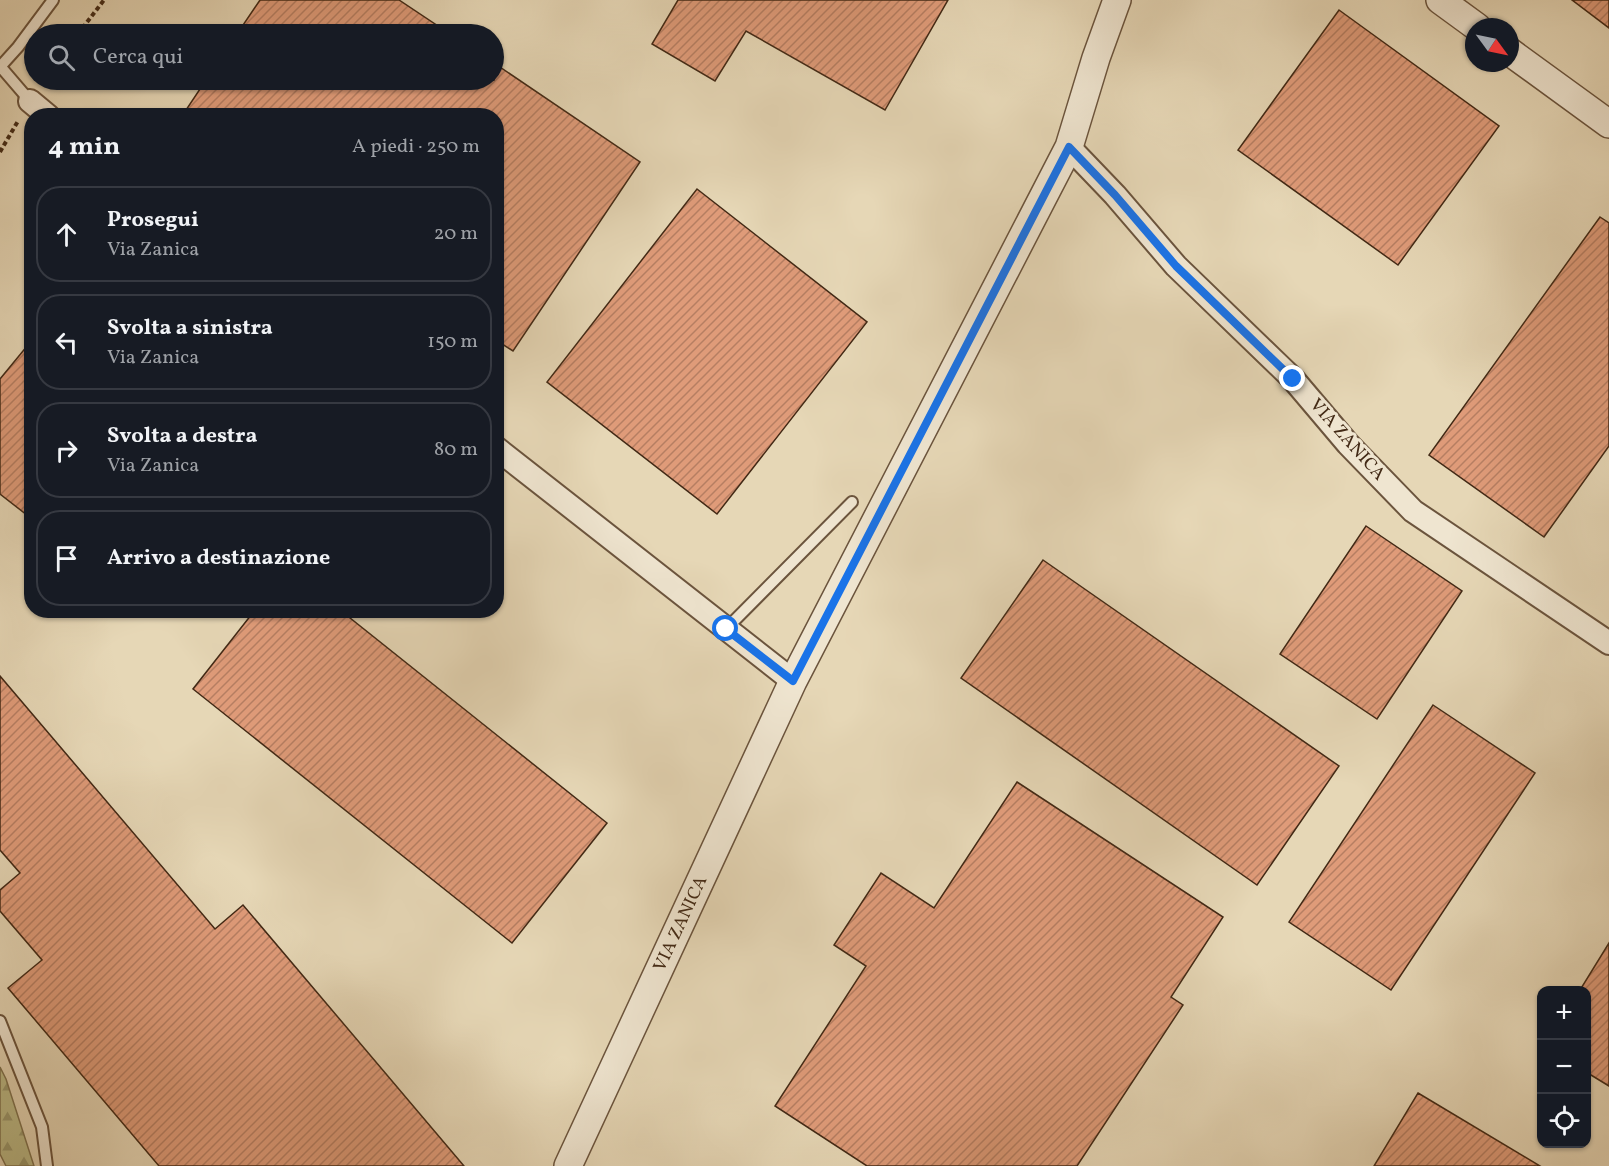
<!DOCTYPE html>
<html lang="it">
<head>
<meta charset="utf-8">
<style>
	:root { --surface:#171b24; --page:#242831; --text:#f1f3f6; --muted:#9ea1a6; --line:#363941 }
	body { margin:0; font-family:Vollkorn,serif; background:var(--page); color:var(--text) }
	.controls { position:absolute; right:18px; bottom:18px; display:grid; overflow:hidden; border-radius:12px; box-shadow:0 2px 4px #0004 }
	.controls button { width:54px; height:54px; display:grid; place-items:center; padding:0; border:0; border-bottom:2px solid var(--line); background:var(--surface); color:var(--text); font:30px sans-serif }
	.compass { position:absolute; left:1465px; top:18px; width:54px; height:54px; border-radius:50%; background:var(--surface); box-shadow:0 2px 4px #0004; rotate:123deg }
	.stop { position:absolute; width:18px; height:18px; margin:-14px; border:4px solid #1a73e8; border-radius:50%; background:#fff }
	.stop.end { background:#1a73e8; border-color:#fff; box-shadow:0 2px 6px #0008 }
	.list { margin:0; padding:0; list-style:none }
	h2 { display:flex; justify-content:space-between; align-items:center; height:78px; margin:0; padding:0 24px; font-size:26px }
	h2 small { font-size:20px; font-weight:400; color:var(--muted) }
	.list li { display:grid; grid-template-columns:39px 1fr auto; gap:18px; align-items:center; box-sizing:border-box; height:96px; margin:0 12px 12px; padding:0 12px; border:2px solid var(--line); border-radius:24px }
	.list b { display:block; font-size:22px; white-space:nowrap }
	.list p { margin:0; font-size:20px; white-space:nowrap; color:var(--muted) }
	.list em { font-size:20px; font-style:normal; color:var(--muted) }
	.icon { flex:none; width:33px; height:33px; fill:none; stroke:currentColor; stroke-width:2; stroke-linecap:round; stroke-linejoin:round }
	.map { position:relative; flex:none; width:1609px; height:1166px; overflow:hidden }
	.search { position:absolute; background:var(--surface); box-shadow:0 2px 4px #0004; left:24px; top:24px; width:480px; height:66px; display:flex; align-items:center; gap:15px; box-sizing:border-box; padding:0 21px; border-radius:33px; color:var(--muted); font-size:22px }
	.panel { position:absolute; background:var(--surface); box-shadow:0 2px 4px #0004; left:24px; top:108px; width:480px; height:510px; border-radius:24px }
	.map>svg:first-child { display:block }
</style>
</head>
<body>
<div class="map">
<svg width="1609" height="1166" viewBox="0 0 1609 1166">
	<defs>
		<pattern id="forest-firs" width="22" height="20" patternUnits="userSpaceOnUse" patternTransform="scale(1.5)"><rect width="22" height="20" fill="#bcbc89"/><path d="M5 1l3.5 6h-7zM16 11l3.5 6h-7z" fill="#9a996f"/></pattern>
		<pattern id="building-hatch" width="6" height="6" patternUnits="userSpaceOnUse" patternTransform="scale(1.5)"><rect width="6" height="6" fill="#df9b79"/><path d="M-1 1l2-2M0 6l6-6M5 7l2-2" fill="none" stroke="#b67e62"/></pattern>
	</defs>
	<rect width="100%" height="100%" fill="#e6d7b6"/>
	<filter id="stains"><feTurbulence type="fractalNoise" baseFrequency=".00333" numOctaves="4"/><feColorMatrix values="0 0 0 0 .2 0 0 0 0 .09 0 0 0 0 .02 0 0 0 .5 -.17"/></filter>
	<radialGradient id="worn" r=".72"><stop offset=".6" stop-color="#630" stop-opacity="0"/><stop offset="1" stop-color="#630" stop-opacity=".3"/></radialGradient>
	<path fill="url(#forest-firs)" stroke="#7f724f" stroke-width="1.5" d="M0,1067L6,1079L34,1166H6L0,1154Z"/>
	<path fill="url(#building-hatch)" stroke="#422915" stroke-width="1.5" d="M260,0H399L450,34H237Z
		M678,0H948L885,110L746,31L715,81L652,44Z
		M1572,0H1609V28Z
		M1339,10L1499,126L1398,265L1238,150Z
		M494,63L640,162L513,351L496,340V116H182L206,80H494Z
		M697,189L867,322L717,514L547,382Z
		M1600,217L1609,223V446L1544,537L1429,455Z
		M32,340V519L0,494V379Z
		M1366,526L1462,591L1377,719L1280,654Z
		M1043,560L1339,766L1257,885L961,678Z
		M255,610H340L607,823L512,943L193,689Z
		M0,676L215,929L243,905L464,1166H159L8,988L42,960L0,911V890L20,873L0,850Z
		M1433,705L1535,773L1391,990L1289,922Z
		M1017,782L1223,917L1171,997L1183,1005L1077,1166H867L775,1106L866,966L834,945L881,873L934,908Z
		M1609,943V1086L1586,1072V990H1580Z
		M1418,1093L1540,1166H1374Z"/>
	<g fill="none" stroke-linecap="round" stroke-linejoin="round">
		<defs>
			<path id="service" d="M0,66L30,101
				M0,67L18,47L53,0
				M726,629L852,502
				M0,1021L42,1127L47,1166"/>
			<path id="minor" d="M30,101L48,116
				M1069,147L1115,195L1176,266L1293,379L1348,444L1413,511L1609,643
				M496,448L793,681"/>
			<path id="tertiary" d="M1440,0L1477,27
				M1510,52L1609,124
				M568,1166L793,681L1069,147L1096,58L1117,0"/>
		</defs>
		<use href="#service" stroke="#6b543d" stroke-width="14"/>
		<use href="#minor" stroke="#6b543d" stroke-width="26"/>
		<use href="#tertiary" stroke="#6b543d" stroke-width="30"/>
		<path stroke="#422915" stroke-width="4" stroke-dasharray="4.5 3" stroke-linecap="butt" d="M78,34L104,0
			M0,152L18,121"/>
		<use href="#service" stroke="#efe5d0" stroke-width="10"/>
		<use href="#minor" stroke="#efe5d0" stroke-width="22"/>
		<use href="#tertiary" stroke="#efe5d0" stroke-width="27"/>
	</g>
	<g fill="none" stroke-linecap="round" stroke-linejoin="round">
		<path stroke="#1a73e8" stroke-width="8" d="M726,629L793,681L1069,147L1115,195L1176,266L1293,379"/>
	</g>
	<g text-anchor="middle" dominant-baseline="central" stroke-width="6" stroke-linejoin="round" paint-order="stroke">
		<g font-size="18" fill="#422915" stroke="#efe5d0">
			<text transform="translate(1347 440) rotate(48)">VIA ZANICA</text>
			<text transform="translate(681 924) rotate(-65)">VIA ZANICA</text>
		</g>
	</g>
	<rect width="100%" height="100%" filter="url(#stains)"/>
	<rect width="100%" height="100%" fill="url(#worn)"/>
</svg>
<div class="controls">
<button>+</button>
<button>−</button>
<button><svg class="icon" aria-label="locate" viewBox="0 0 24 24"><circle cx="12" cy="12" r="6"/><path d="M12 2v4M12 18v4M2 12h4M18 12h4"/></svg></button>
</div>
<svg class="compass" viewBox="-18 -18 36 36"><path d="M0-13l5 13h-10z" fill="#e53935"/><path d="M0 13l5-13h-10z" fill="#9ea1a6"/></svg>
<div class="stop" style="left:726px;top:629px"></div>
<div class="stop end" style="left:1293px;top:379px"></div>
<div class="search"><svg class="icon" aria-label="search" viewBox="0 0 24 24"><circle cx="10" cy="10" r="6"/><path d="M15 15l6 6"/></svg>Cerca qui</div>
<section class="panel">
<h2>4 min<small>A piedi · 250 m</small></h2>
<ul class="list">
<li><svg class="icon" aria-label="ahead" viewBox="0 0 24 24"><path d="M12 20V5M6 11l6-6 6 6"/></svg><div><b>Prosegui</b><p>Via Zanica</p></div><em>20 m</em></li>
<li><svg class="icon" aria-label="left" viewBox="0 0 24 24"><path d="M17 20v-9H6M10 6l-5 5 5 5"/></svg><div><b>Svolta a sinistra</b><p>Via Zanica</p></div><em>150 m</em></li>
<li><svg class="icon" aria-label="right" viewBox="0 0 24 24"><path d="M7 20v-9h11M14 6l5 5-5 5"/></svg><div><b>Svolta a destra</b><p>Via Zanica</p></div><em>80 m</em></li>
<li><svg class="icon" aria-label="arrive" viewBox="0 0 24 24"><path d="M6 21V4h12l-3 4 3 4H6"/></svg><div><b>Arrivo a destinazione</b></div></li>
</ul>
</section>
</div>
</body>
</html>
